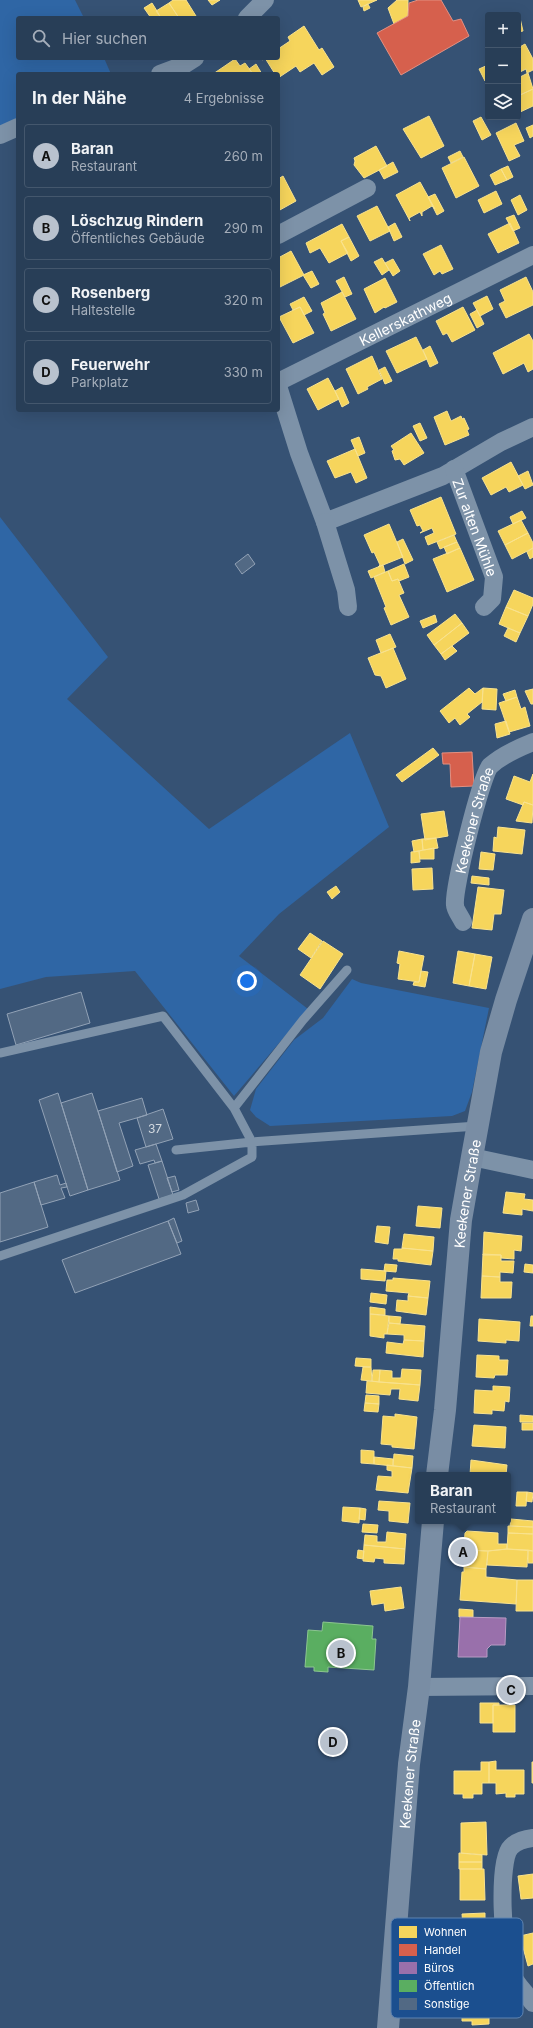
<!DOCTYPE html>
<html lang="de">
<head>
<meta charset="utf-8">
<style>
	:root { --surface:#283e57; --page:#344961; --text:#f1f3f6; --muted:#a5aeba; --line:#44576d; --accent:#b9c2ce }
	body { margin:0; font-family:Inter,sans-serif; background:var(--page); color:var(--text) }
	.controls { position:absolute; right:12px; top:12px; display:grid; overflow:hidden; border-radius:4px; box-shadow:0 4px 16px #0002 }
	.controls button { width:36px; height:36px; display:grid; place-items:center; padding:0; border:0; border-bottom:1px solid var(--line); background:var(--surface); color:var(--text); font:20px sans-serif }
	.you { position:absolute; left:247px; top:981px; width:14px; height:14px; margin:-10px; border:3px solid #fff; border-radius:50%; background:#1a73e8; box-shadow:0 0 0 6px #1a73e833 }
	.badge { display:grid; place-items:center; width:26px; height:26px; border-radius:50%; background:var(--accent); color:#111; font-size:13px; font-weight:700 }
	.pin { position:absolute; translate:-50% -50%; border:2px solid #fff; box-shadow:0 1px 4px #0006 }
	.popup { position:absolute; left:415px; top:1472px; width:96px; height:52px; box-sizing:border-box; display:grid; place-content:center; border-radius:4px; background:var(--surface); filter:drop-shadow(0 1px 3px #0005); font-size:13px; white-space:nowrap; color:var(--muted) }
	.popup b { font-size:15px; color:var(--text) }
	.popup::after { content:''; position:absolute; left:50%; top:100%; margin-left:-8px; border:8px solid transparent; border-top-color:var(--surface) }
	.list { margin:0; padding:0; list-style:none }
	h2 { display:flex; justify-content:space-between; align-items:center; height:52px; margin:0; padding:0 16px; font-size:17px }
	h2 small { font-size:13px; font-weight:400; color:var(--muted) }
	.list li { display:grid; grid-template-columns:26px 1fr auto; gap:12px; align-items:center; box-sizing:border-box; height:64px; margin:0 8px 8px; padding:0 8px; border:1px solid var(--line); border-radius:4px }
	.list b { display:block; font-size:15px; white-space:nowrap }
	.list p { margin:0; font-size:13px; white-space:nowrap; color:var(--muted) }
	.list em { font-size:13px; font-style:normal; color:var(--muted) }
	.icon { flex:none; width:22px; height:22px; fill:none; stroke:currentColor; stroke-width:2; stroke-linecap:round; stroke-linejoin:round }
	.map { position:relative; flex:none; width:533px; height:2028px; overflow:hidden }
	.search { position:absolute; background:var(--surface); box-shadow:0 4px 16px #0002; left:16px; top:16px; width:264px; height:44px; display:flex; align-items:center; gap:10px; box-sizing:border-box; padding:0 14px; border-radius:4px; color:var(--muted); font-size:15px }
	.panel { position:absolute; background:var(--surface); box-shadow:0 4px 16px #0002; left:16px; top:72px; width:264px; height:340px; border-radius:4px }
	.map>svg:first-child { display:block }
</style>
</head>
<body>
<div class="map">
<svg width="533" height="2028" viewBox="0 0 533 2028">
	<rect width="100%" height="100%" fill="#365274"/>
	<path fill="#2f66a5" d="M0,0H75L84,18H18V58H104L111,74H18V119L0,127Z
		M0,517L108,657L67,699L209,829L350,733L389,827L279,914L239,956L308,1009L234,1096L135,971L46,977L0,989Z
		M352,979L361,983L489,1008L472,1092L465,1111L452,1116L270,1126L256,1117L250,1110L256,1089L294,1040L323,1018Z"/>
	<path fill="#f6d55c" stroke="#f9e28d" d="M173,0H186L196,16L193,18H179L169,3Z
		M208,0H220L212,5Z
		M358,0H377L361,7Z
		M397,0H408V16L394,24L388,8Z
		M152,3L157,11L161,18H151L144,8Z
		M169,3L179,18H161L156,11Z
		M368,4L370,8L364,11L363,7Z
		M518,18H520L523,31L518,32Z
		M304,26L319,50L322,48L334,67L322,75L314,63L300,72L296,66L278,78V74H275L265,58L262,60L260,58H278V49L290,41L288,37Z
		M525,44L533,59V70L527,73L526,69L518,73V48Z
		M235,59L240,66L245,63L253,74H213Z
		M256,64L262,74H253L249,69Z
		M488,65V80L485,81L479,69Z
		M528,73L533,89L518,96V78Z
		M533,89V106L518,113V96Z
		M429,116L444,146L421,158L403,129Z
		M481,117L491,135L482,140L473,121Z
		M516,123L524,141L514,145L520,156L509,161L496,133Z
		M533,125V136L530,138L526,128Z
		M376,146L387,166L364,178L354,165L355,161L354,158Z
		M460,151L463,157L451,163L448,157Z
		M464,157L479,186L456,198L442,168Z
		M393,162L398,172L384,179L379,170Z
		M508,166L513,177L507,180L501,169Z
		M501,169L507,180L495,185L490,175Z
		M283,176L296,201L278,211V179Z
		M420,182L435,209L432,206L422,212V216L420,212L409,218L410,221L396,195Z
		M496,191L502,204L484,213L478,200Z
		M435,194L444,211L437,215L428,197Z
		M520,195L527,210L518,215L511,200Z
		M377,206L390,231L370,241L357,216Z
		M514,215L520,228L513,231L506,218Z
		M395,223L402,237L394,241L388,227Z
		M510,223L519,243L498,253L488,234Z
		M342,224L349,237L341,241L348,253L329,263L320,248L310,253L306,243Z
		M349,237L359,256L351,261L341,241Z
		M441,245L453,269L442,274L440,271L434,275L423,254Z
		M291,251L304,275L278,288V258Z
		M382,258L389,270L382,275L374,262Z
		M393,259L400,271L393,276L385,263Z
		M312,271L319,284L311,288L303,275Z
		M344,277L352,294L345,297L336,281Z
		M526,277L533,292V305L506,318L499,304L505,301L500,290Z
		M385,278L397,302L385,308L384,307L375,313L364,289Z
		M342,292L356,319L331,331L323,314L325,313L321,303Z
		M487,296L493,309L480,316L473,303Z
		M304,297L312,311L304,315L300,307L293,310L290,304Z
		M300,307L314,333L293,343L279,317Z
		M463,307L475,330L452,342L447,333L443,335L436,321Z
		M477,310L484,324L477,328L470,314Z
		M529,334L533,341V369L528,372L524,363L503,374L493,353Z
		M416,337L427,359L397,373L386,351Z
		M430,346L438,363L430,367L423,350Z
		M372,356L382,379L367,387L368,389L358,394L346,369Z
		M385,367L392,381L385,384L379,370Z
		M328,378L339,399L318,410L307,389Z
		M342,387L349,403L342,407L335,391Z
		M447,411L451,421L461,416L462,419L464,418L469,429L467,430L469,435L445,445L434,417Z
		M420,423L427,438L420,441L413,426Z
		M411,433L424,453L404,465L400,459L395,460L392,451L394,450L391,446Z
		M359,437L365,453L358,456L351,440Z
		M355,449L367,478L356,483L351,472L335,478L327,461Z
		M511,462L523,485L509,492L506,487L491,495L482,478Z
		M528,471L533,485L525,489L518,476Z
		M441,497L456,534L428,545L425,537L434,533L432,528L420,533L423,531L420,525L417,526L410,510Z
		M522,511L526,518L513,524L510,517Z
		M521,520L528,533L505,545L498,531Z
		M389,524L403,557L378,567L380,565L374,552L372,553L364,535Z
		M528,533L533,543V548L512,559L505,545Z
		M454,535L457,542L440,549L437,542Z
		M403,539L413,560L405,564L397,542Z
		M457,542L460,548L447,554L444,547Z
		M460,548L474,580L447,592L433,559Z
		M533,548V557L530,559L527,552Z
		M404,564L409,577L399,581L398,579L392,581L388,571Z
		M383,565L385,572L371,578L368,571Z
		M388,571L392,581L398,579L404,593L399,595L409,617L391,625L384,608L386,607L374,577Z
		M514,590L533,598V604L528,616L506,607Z
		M506,607L528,616L520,633L499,624Z
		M455,614L462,623L434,645L427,635Z
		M435,615L437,622L423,628L420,621Z
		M462,623L469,633L441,654L434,645Z
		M508,628L520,633L516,642L504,636Z
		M390,634L396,647L381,653L376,640Z
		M452,646L457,651L445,660L441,654Z
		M393,648L406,679L386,688L381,676L375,675L368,658Z
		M469,688L475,694L483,688L482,702L467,714L470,717L460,725L455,718L449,723L440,711Z
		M483,688L497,689L496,710L482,709Z
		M533,689V704H531L525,691Z
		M515,690L517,697L506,701L503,694Z
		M517,697L521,709L525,707L530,726L509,732L499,703Z
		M506,721L510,734L497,738L495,724Z
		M433,748L439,755L402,782L396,775Z
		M533,774V805L524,802L523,805L506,799L514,776L530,782Z
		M524,802L533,805L532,823L516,821Z
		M444,811L448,836L425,840L421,814Z
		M498,827L525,830L522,854L493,851L494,837L497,838Z
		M436,838L438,848L423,850L422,839Z
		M422,839L423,850L414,852L412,841Z
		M434,848V859H420L419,851Z
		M419,851L420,862L411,863V852Z
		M481,852L495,854L493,870L479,869Z
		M432,868L433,889L413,890L412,869Z
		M472,876L489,878V885L471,883Z
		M336,886L340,892L332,899L327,892Z
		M478,887L504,890L501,914H494L492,930L472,928Z
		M310,933L322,941L311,958L298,949Z
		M323,941L343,954L320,989L300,975Z
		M399,951L424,956L419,982L398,979L400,964L397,963Z
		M458,951L475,954L469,986L453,983Z
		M475,954L492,957L486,989L469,986Z
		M421,971L428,972L425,987L413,985L414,982H419Z
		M506,1192L525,1194L524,1199L533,1200V1211L522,1209V1215L503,1213Z
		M418,1206L442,1208L440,1228L416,1226Z
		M377,1226L390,1227L388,1244L375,1242Z
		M484,1232L522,1236L521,1251L514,1250V1259L501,1258V1255H483Z
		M404,1234L434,1237L433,1251L402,1248Z
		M402,1248L433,1251L431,1265L398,1261V1259H393L394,1249H402Z
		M483,1254L501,1255V1261H514L513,1273L500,1272V1277L482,1276Z
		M385,1264L397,1265L396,1272L384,1271Z
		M525,1264L533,1265V1273L524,1272Z
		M361,1269L386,1271L385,1281L361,1279Z
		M482,1276L500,1277V1282H512L511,1298H481Z
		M393,1278L430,1281L428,1298L408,1296L409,1293L386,1291L387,1280H393Z
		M371,1293L387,1295L386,1304L370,1302Z
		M408,1296L428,1298L426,1315L396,1311L397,1300L408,1301Z
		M370,1307L385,1309V1315L370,1314Z
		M370,1314L389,1316L387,1334H384V1338L370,1336Z
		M389,1316L401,1317L400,1324L389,1323Z
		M531,1316H533V1326H530Z
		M479,1319L520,1322L519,1341L506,1340V1343L478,1341Z
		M389,1323L425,1326L424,1341L404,1340V1335L387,1334Z
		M404,1340L424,1341L423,1357L386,1353L387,1342L403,1344Z
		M477,1355L499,1356V1360H508L507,1375H495L494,1378L476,1377Z
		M356,1358L371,1359V1367L355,1366Z
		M363,1367H371L372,1381L361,1380Z
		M402,1369L421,1370L420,1385L379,1382L380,1370L392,1371V1378H401Z
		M373,1370H380L379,1382L372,1381Z
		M367,1381L420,1385L418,1401L399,1399L400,1389H391L390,1395L366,1393Z
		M493,1386L510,1387L509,1402L505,1401L504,1411L492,1410V1414L474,1413L475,1390L493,1391Z
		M366,1395L379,1396V1404L365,1403Z
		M365,1403L379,1404L378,1412L364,1411Z
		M395,1414L417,1417L414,1449L392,1447V1445L381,1444L383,1416L395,1417Z
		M520,1415L533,1416V1422H520Z
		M522,1423H533V1430H522Z
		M474,1425L506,1427L505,1448L472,1446Z
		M361,1450L374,1451V1464L361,1463Z
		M394,1454L413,1456L412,1468L393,1466Z
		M374,1457L393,1459V1466L374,1464Z
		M471,1460L507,1465L506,1475H470Z
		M387,1465L412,1468L408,1493L376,1490L378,1476L392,1477V1471L387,1470Z
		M517,1492H527L526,1506H516Z
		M527,1492L533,1493L532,1502L526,1501Z
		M379,1501L410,1503L408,1523L389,1521V1511L378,1510Z
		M343,1507L360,1508L359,1523L342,1521Z
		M360,1508L366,1509L365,1520L359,1519Z
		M511,1519L533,1521V1527L510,1526Z
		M363,1524L378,1525L377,1533L362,1532Z
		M508,1526L533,1527V1534L508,1533Z
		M467,1531L498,1533V1544H507V1549L488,1551L465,1550L464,1547L465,1533Z
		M387,1532L406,1534L405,1549L364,1545L365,1535L377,1536V1542H386Z
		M508,1533L533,1534V1551L507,1549Z
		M364,1545L405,1549L404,1564L384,1563V1559L375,1558L374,1562L363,1561Z
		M507,1549L528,1550L527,1567L487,1565L488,1551Z
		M358,1550L364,1551L363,1559L357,1558Z
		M465,1550L488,1551L486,1569L464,1567Z
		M528,1550L533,1551V1563H528Z
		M464,1567L486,1569V1577L517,1580L516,1604L460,1600L462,1572H464Z
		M517,1580H533V1611H516Z
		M401,1587L404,1608L385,1611L384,1603L372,1605L370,1591Z
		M459,1609L473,1610V1617H459Z
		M480,1703H499V1705H493V1723H480Z
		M493,1705H515V1732H493Z
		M496,1761V1770H524V1794H515V1797H506V1793L496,1794V1783H489V1762Z
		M481,1762H489V1783H482V1794H473V1798H463V1794H454V1771H481Z
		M532,1762H533V1783H532Z
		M486,1822L487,1855L461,1853V1823Z
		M459,1853L482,1855V1862H459Z
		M459,1862H482V1869H459Z
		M460,1869H484L485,1900H460Z
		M533,1874V1898L521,1899L518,1876Z
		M485,1913V1942L452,1943V1926H463L462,1914Z
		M533,1933V1964L528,1966L520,1936Z
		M465,1942H479V1956H465Z
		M485,1991V1999L459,2000V1992Z
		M462,1999H489V2008L491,2012L489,2015V2024L472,2025V2021H462Z"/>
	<path fill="#d6604d" stroke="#e29082" d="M418,0H441L453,21L461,19L469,36L401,75L377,33L408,16L409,3Z
		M472,752L474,786L451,787L450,764H443L442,753Z"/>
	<path fill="#9970ab" stroke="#b89bc4" d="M460,1617L506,1618L505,1645H491L487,1649V1657H458Z"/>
	<path fill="#5aae61" stroke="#8cc690" d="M323,1622L373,1626L372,1639H376L374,1670L328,1667V1672L314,1671V1667H305L308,1630L322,1631Z"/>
	<path fill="#526984" stroke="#92a2b6" d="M248,554L255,564L242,574L235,564Z
		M81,992L90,1023L16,1045L7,1014Z
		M58,1093L88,1190L70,1196L39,1100Z
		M92,1093L120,1180L88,1190L61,1103Z
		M142,1098L147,1115L119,1123L133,1166L117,1172L98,1111Z
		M163,1109L173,1139L146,1147L137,1118Z
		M156,1144L162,1161L155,1163L154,1160L140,1164L135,1150Z
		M162,1161L173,1195L159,1199L148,1165Z
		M57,1175L60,1185L66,1183L67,1187L61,1188L65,1198L41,1205L34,1182Z
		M175,1176L179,1190L172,1192L167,1178Z
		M34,1182L48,1227L0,1242V1193Z
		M196,1200L199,1210L188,1213L186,1203Z
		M174,1218L182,1241L177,1243L168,1221Z
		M168,1221L181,1254L75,1293L62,1260Z"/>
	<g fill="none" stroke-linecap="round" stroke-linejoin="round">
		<path stroke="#7d92a8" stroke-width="9" d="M0,1053L163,1016L234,1108
			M176,1150L252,1142L477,1126
			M0,1256L183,1195L252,1157V1142L234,1108L303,1020L347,970"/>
		<g stroke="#7d92a8" stroke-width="18">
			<path d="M247,18L265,0"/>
			<path d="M160,74L184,65L195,58"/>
			<path d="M0,135L18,127"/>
			<path d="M278,235L367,188"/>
			<path id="s1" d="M278,382L533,255"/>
			<path d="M278,386L299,453L325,522L443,476L501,442L533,427"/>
			<path id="s2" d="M454,469L494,577L492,599L484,607"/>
			<path d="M325,522L346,590L348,607"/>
			<path id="s3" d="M463,922C461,917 455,910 455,905C453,889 481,777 490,766C502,755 518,748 533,742"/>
			<path d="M472,1157L533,1170"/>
			<path d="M419,1687L533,1686"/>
			<path d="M533,1838C525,1839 517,1841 511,1847C497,1860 503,1952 510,1970C513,1981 526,1993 533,2003"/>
		</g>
		<g stroke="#798da4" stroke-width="22">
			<path id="s4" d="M437,1475L445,1410L461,1220L472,1157L491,1052L506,1000L533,919"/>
			<path id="s5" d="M388,2028L409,1764L419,1687L433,1521"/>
		</g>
	</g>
	<g text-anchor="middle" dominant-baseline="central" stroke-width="4" stroke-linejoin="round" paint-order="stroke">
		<g font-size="12" fill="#d4dae0">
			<text x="155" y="1128">37</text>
		</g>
		<g font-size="14" fill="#fff" stroke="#1b4f8f">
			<text stroke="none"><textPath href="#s1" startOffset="142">Kellerskathweg</textPath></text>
			<text stroke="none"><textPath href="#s2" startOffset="62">Zur alten Mühle</textPath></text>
			<text stroke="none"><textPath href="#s3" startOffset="106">Keekener Straße</textPath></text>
			<text stroke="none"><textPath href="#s4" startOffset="283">Keekener Straße</textPath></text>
			<text stroke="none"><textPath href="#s5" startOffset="255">Keekener Straße</textPath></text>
		</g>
	</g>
	<rect x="391" y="1918" width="132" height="100" rx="6" fill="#1b4f8f" stroke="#5f84b1" stroke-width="1"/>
	<rect x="399" y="1926" width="18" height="12" fill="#f6d55c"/>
	<rect x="399" y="1944" width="18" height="12" fill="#d6604d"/>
	<rect x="399" y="1962" width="18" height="12" fill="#9970ab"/>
	<rect x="399" y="1980" width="18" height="12" fill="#5aae61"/>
	<rect x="399" y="1998" width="18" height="12" fill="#526984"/>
	<g font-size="11" fill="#fff">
		<text x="424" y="1936">Wohnen</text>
		<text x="424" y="1954">Handel</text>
		<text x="424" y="1972">Büros</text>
		<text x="424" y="1990">Öffentlich</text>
		<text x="424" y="2008">Sonstige</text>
	</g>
</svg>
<div class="controls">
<button>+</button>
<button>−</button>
<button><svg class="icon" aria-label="layers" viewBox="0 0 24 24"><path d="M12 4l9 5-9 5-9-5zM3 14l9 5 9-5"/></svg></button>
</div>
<div class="you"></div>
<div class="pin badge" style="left:463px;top:1552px">A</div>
<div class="popup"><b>Baran</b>Restaurant</div>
<div class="pin badge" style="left:341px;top:1653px">B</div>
<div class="pin badge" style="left:511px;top:1690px">C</div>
<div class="pin badge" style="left:333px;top:1742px">D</div>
<div class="search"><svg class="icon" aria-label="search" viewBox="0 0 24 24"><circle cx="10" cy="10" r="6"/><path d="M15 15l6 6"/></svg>Hier suchen</div>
<section class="panel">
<h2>In der Nähe<small>4 Ergebnisse</small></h2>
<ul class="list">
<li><span class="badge">A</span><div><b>Baran</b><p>Restaurant</p></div><em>260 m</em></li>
<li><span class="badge">B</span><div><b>Löschzug Rindern</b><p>Öffentliches Gebäude</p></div><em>290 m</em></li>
<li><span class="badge">C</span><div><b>Rosenberg</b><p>Haltestelle</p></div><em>320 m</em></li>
<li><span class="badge">D</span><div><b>Feuerwehr</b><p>Parkplatz</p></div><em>330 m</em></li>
</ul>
</section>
</div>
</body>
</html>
